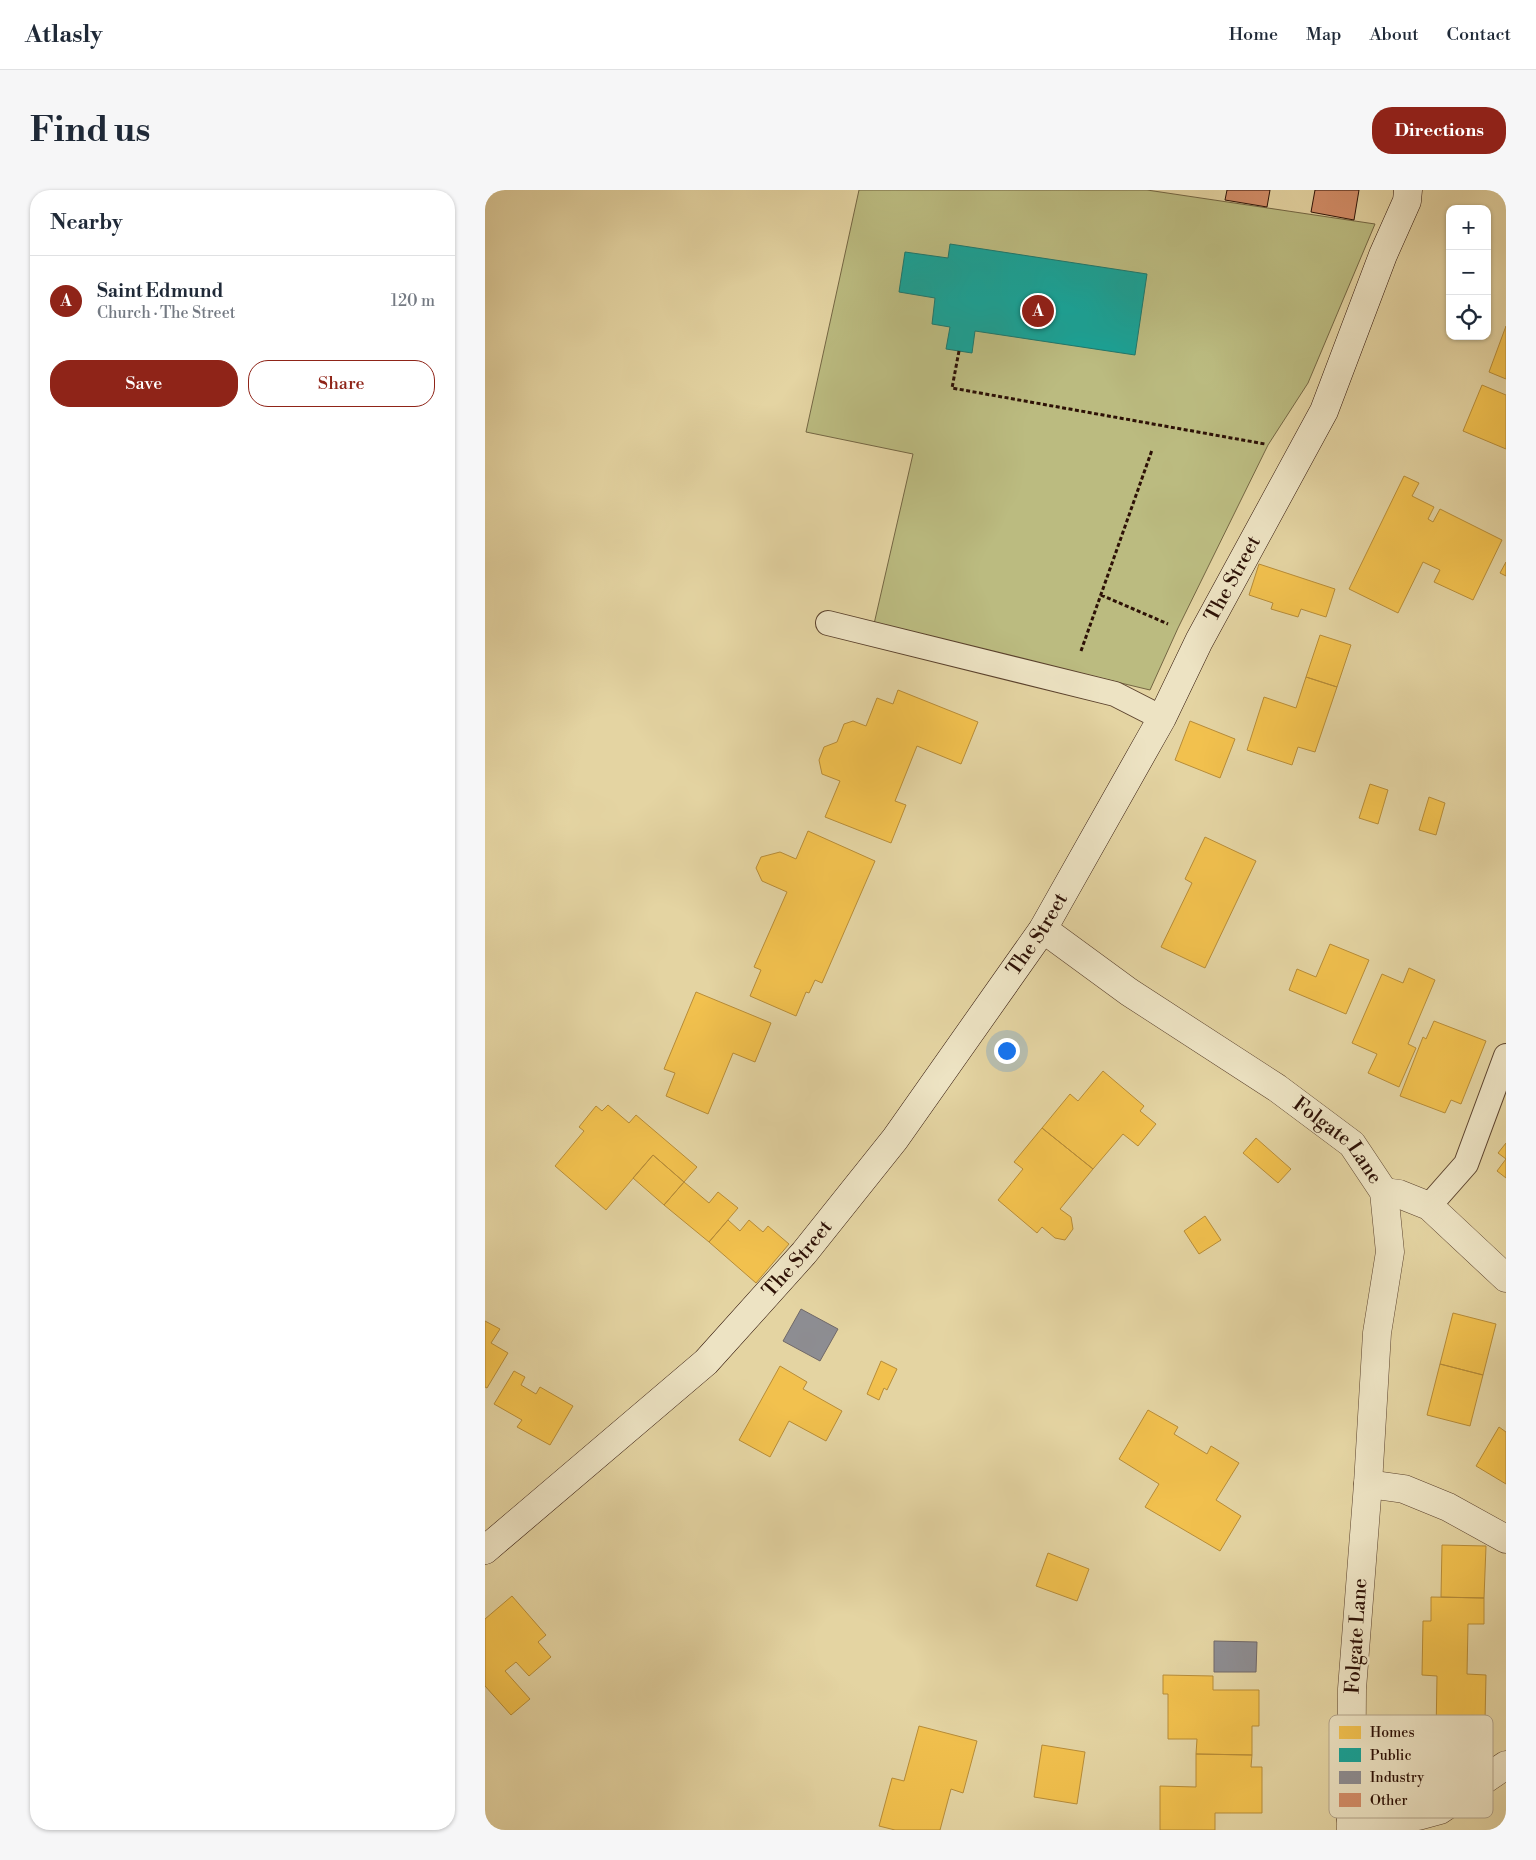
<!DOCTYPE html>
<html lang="en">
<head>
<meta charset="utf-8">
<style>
	:root { --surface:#fff; --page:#f6f6f7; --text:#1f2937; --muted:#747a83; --line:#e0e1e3; --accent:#8f2418 }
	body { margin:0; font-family:"Libre Bodoni",serif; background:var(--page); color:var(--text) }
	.controls { position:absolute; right:15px; top:15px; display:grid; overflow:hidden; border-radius:10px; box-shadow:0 1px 4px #0004 }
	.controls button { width:45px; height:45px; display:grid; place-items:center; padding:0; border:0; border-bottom:1px solid var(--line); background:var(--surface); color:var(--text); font:25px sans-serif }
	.you { position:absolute; left:521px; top:860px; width:18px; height:18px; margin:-12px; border:4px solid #fff; border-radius:50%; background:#1a73e8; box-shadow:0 0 0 8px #1a73e833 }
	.badge { display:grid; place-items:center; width:32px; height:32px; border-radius:50%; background:var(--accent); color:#fff; font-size:16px; font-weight:700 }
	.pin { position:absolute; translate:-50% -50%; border:2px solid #fff; box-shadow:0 1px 5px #0006 }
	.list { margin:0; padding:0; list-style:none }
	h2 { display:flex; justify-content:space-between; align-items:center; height:65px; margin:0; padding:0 20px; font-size:21px }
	h2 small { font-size:16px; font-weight:400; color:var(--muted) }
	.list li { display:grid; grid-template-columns:32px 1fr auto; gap:15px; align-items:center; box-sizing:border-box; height:90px; padding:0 20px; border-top:1px solid var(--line) }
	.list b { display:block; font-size:19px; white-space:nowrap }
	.list p { margin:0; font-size:16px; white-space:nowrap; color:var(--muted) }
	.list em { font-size:16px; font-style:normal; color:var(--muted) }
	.actions { display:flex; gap:10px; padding:15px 20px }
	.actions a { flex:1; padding:11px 0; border:1px solid var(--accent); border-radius:20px; text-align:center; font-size:18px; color:var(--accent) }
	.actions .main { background:var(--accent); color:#fff }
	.icon { flex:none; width:28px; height:28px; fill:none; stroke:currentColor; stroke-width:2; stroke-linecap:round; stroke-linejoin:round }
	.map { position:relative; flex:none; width:1021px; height:1640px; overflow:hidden; border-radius:20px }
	header { display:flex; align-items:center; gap:30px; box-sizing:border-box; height:70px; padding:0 25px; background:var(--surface); border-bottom:1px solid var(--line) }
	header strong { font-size:24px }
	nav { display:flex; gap:28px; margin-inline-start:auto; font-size:18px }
	.intro { display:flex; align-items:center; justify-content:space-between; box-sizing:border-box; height:120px; padding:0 30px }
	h1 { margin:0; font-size:35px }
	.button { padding:12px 22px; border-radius:20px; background:var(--accent); color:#fff; font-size:18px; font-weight:700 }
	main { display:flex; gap:30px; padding:0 30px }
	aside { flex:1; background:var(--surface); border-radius:20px; box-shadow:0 1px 4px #0004 }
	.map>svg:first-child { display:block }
</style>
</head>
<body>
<header>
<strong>Atlasly</strong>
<nav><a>Home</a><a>Map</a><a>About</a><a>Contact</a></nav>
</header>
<div class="intro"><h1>Find us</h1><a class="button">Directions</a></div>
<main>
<aside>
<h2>Nearby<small></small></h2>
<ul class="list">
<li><span class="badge">A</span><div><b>Saint Edmund</b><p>Church · The Street</p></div><em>120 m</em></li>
</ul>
<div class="actions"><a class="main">Save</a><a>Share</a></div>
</aside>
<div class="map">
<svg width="1021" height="1640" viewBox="0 0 1021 1640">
	<rect width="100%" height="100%" fill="#e4d4a2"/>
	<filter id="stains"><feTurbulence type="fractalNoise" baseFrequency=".004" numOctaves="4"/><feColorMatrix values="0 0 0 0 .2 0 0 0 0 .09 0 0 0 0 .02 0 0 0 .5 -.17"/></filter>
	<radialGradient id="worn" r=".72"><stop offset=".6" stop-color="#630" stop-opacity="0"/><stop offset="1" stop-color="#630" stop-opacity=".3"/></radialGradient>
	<path fill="#bbbb80" stroke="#746643" d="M374,0H662L890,34L823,193L783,255L693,438L665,500L389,434L428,264L321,242Z"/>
	<path fill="#f2c14e" stroke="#b78c38" d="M1021,136V189L1004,182Z
		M997,195L1021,205V259L978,241Z
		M919,286L934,293L927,306L949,317L943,329L948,332L955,319L1017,350L988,410L949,392L955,380L938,372L913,423L864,399Z
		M1021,372V386L1015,383Z
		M774,374L850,399L841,427L816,419L813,427L786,419L788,413L764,405Z
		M835,445L866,455L852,497L821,487Z
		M821,487L852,497L830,562L813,557L807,575L762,560L779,507L811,518Z
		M413,500L493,532L476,574L432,556L410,611L421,615L406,653L340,627L355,591L337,584L334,570L339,557L352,552L359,534L368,531L381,536L392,508L408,514Z
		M705,531L750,549L735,588L690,570Z
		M885,594L903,600L893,634L874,628Z
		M944,607L960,613L951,645L934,640Z
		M323,641L390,671L337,793L330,790L324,803L321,802L311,826L265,806L276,780L269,777L302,702L277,691L271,678L276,667L295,662L311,669Z
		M720,647L771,671L720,778L676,757L707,693L700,689Z
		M845,754L884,770L861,824L804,800L812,779L831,787Z
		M924,778L950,790L923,854L931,858L914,897L883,883L892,864L867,853L897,784L918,793Z
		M211,802L286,833L270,872L248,863L223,924L181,906L190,883L179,879Z
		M949,831L1001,851L976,914L966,910L960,923L915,906L938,847L941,849Z
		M618,881L659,916L655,921L671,934L653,956L638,944L608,979L557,938L585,904L593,911Z
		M123,915L144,933L151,925L212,977L199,992L168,965L121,1020L70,976L99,941L94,937L111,916L117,921Z
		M557,938L608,979L575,1019L586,1027L588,1039L580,1050L570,1048L557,1037L552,1043L513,1010L538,979L529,972Z
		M771,948L806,979L793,993L758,963Z
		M1021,953V969L1013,963Z
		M168,965L199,992L179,1015L148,988Z
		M1021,969V988L1012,981Z
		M199,992L224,1013L233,1002L253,1018L224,1052L179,1015Z
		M720,1026L736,1050L714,1064L699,1041Z
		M243,1030L255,1041L264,1030L278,1042L283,1036L304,1054L271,1093L224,1052Z
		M968,1123L1011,1134L998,1185L955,1174Z
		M0,1131L15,1139L6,1153L23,1163L2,1198L0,1197Z
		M396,1171L412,1179L402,1200L399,1198L394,1210L382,1204Z
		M955,1174L998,1185L985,1236L942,1225Z
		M295,1176L322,1192L318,1199L357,1221L341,1251L304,1231L285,1267L254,1250Z
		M29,1181L40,1187L36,1195L51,1204L55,1197L88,1216L65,1255L32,1237L37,1230L9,1214Z
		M663,1220L693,1237L689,1244L722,1264L726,1256L754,1273L731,1310L756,1326L735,1361L660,1317L674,1294L634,1269Z
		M1014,1237L1021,1242V1294L991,1276Z
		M957,1355L1001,1356L999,1408L956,1407Z
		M563,1363L604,1379L592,1411L551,1396Z
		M27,1406L61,1445L53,1452L66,1467L44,1486L31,1472L20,1481L45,1509L26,1525L0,1496V1429Z
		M946,1407L999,1408V1434H983L982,1484L1001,1485L999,1577L935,1576L936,1543L951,1544L952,1486L937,1485L938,1431H946Z
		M678,1485L728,1486V1500H774V1536H767V1565L711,1564L712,1549H683V1504H678Z
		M434,1536L492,1551L478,1603L466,1599L455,1640H410L394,1636L407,1588L419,1591Z
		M557,1555L600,1562L592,1614L549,1607Z
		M711,1564L767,1565L766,1577H777V1623H730V1640H675V1596L711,1597Z"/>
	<path fill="#17a398" stroke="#1e776c" d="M465,54L662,84L650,165L490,141L487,163L461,159L465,137L447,134L450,108L414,102L420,62L463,68Z"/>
	<path fill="#8d8d92" stroke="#706868" d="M316,1119L353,1139L335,1171L298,1151Z
		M729,1451L772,1452L771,1482H729Z"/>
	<path fill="#d38d68" stroke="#2d1106" d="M742,0H785L782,17L740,10Z
		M830,0H874L869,30L826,22Z"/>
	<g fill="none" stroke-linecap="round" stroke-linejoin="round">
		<defs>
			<path id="lane" d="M343,433L630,504L677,528
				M944,1016L981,974L1021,866"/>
			<g id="street">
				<path id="s1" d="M558,739L644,802L792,898L867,954L899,1002L905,1062L892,1143L883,1294L867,1499L866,1640"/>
				<path d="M899,1002L914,1004L944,1016L1021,1088"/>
				<path d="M883,1294L919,1299L963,1317L1021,1349"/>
				<path d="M866,1629L933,1626L955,1620L1021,1575"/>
			</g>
			<g id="secondary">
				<path id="s2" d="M0,1360L221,1172L319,1063L410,949L558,739L677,528L714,451L839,221L898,65L922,11L923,0"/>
			</g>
		</defs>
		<use href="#lane" stroke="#5b422d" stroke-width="26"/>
		<use href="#street" stroke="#5b422d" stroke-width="29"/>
		<use href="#secondary" stroke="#2d1106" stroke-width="29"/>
		<path stroke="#2d1106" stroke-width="3" stroke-dasharray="4 2.5" stroke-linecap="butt" d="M474,161L467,198L780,254
			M616,405L683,434
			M596,461L667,260"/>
		<use href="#lane" stroke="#ede3c3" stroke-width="24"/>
		<use href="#street" stroke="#ede3c3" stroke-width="28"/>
		<use href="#secondary" stroke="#ede3c3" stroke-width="28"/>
	</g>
	<g text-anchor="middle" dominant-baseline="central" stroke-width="5" stroke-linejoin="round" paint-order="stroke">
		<g font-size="20" fill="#2d1106" stroke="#ede3c3">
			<text stroke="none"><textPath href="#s2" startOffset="1238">The Street</textPath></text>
			<text stroke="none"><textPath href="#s2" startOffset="832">The Street</textPath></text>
			<text stroke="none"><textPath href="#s1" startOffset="364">Folgate Lane</textPath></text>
			<text stroke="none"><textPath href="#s2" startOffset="428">The Street</textPath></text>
			<text transform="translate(872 1446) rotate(-86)">Folgate Lane</text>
		</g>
	</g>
	<rect x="844" y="1525" width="164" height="103" rx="8" fill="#ede3c3" stroke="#b3a48a" stroke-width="1"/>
	<rect x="854" y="1536" width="22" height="13" fill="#f2c14e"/>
	<rect x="854" y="1558" width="22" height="14" fill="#17a398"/>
	<rect x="854" y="1581" width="22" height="13" fill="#8d8d92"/>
	<rect x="854" y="1603" width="22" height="14" fill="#d38d68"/>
	<g font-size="14" fill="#2d1106">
		<text x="885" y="1547">Homes</text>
		<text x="885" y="1570">Public</text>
		<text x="885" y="1592">Industry</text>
		<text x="885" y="1615">Other</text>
	</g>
	<rect width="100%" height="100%" filter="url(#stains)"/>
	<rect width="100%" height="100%" fill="url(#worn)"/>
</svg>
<div class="controls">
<button>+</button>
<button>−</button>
<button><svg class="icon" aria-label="locate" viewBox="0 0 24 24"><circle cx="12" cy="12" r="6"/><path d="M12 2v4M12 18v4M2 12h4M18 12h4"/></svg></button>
</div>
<div class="you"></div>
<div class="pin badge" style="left:553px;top:121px">A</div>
</div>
</main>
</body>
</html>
